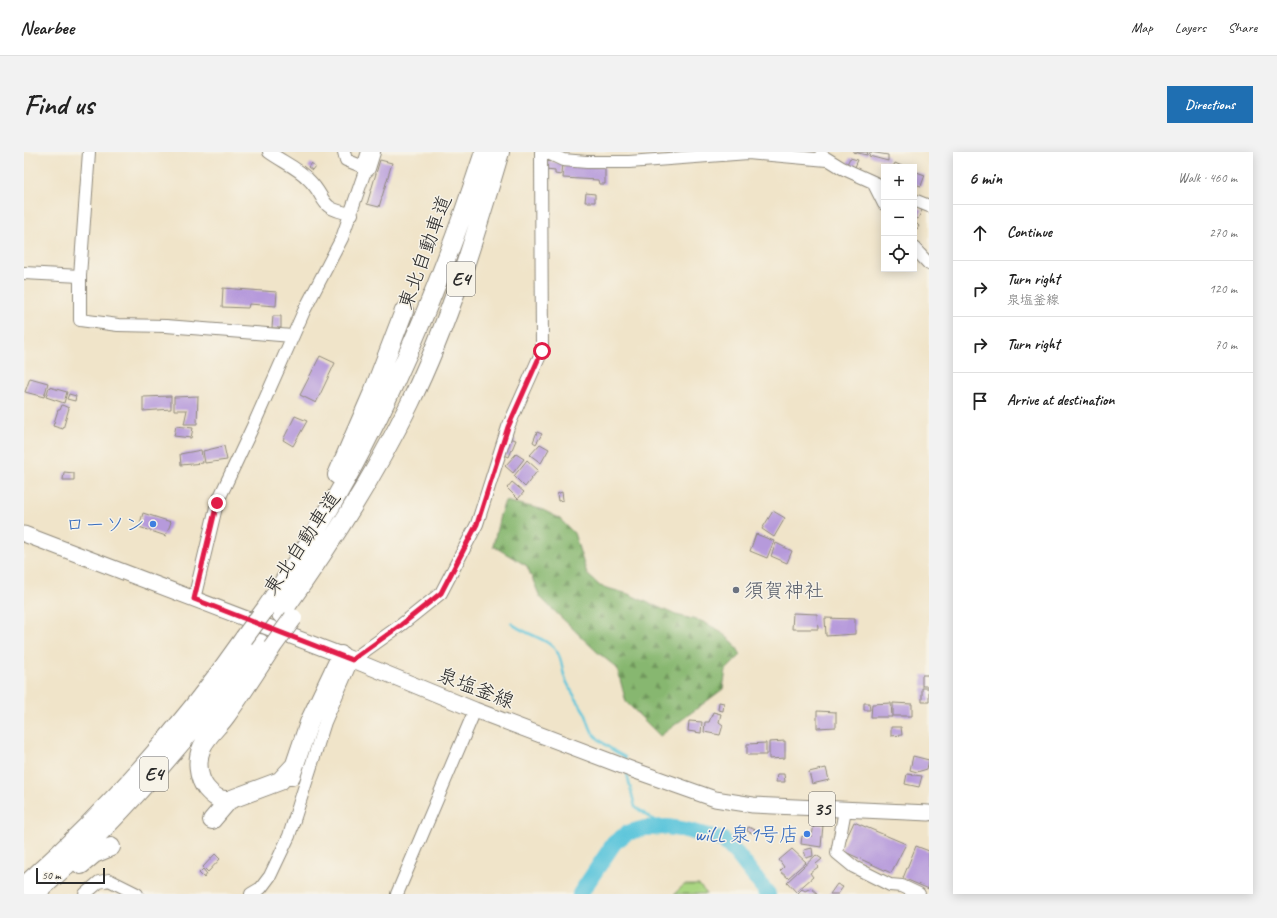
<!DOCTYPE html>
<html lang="en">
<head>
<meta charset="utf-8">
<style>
	:root { --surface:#fff; --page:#f2f2f2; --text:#222; --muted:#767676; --line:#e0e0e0; --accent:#1f6fb2 }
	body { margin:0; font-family:Caveat,"Klee One",sans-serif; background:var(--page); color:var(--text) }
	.controls { position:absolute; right:12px; top:12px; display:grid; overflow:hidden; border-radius:0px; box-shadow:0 2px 10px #0003 }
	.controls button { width:36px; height:36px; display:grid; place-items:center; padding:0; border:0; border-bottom:1px solid var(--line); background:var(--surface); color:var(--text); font:20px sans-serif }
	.scale { position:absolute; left:12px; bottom:10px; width:69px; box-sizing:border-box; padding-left:4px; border:2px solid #2b2b2b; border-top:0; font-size:11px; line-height:14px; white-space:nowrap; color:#2b2b2b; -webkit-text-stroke:3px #f7f3e8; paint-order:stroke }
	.stop { position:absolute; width:12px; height:12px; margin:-9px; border:3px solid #e11d48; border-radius:50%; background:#fff }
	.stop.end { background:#e11d48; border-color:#fff; box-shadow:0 1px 4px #0008 }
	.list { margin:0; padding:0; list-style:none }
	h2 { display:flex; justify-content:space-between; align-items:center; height:52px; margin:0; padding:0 16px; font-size:17px }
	h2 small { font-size:13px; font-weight:400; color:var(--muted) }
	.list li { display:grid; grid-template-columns:26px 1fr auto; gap:12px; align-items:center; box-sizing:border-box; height:56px; padding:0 16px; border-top:1px solid var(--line) }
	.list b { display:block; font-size:15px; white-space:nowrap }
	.list p { margin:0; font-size:13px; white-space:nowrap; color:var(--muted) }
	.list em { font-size:13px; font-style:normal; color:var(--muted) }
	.icon { flex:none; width:22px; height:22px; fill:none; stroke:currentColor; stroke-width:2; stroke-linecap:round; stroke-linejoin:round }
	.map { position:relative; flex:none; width:905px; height:742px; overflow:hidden; border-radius:0px }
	header { display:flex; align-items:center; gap:24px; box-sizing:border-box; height:56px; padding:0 20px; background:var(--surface); border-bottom:1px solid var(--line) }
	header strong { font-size:19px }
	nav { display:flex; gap:22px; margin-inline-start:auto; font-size:14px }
	.intro { display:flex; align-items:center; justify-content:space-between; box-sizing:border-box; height:96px; padding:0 24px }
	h1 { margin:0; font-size:28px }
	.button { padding:10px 18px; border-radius:0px; background:var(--accent); color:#fff; font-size:14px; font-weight:700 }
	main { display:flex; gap:24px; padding:0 24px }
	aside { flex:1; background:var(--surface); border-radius:0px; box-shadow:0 2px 10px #0003 }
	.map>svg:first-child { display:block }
</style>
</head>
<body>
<header>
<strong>Nearbee</strong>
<nav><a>Map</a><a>Layers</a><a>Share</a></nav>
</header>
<div class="intro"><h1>Find us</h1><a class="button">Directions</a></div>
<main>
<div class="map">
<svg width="905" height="742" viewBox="0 0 905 742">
	<defs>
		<pattern id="forest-firs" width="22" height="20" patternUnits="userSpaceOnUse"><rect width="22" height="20" fill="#87b770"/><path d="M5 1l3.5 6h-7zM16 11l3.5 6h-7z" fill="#6f955c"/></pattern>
	</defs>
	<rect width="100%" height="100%" fill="#f7f3e8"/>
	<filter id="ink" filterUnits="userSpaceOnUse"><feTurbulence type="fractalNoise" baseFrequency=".025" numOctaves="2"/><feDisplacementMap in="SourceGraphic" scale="8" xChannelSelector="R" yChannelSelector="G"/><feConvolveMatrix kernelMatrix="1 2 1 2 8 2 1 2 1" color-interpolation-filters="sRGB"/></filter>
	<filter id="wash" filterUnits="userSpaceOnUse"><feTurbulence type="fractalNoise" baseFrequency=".012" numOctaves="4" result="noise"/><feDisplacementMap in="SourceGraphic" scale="16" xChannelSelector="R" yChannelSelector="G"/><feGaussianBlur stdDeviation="0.9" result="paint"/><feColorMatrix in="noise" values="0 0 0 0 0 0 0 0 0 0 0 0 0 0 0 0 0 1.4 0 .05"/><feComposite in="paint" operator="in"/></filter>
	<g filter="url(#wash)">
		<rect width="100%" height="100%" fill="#f0e4c9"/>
		<path fill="url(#forest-firs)" stroke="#59714e" d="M481,349L517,357L535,366L550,381L563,422L576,434L604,442L652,463L677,469L693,477L710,491L717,503L702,518L699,537L636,584L602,550L593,516L572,499L516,445L503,414L469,394L476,363Z"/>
		<path fill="#aad682" stroke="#6a8056" d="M660,733H675L683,742H650Z"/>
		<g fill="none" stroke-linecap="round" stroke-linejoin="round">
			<path stroke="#5ec6db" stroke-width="2.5" d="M487,471C499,482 525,486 533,500C538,507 538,518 541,526C546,539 554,549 561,561C564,567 565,575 569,581C578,592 589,599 601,605V609
				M603,622L611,655L640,675"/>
			<path stroke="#5ec6db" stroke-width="16" d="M556,742L590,691L603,681L621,676L643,675L662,678L699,688L713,702L744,742"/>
		</g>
		<g id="blocks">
			<path fill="#b69adb" d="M829,0H844L843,3Z
				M846,0L864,3V9L845,4Z
				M826,6L834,8L831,15L823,12Z
				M356,8L368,11L355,55L343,52Z
				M522,9L538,11L537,23L531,22V19L522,18Z
				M287,11L291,14L288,18L284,15Z
				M871,11L880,15H869Z
				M540,12L581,15V32H575L574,28L539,26Z
				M890,19L901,23L897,34L890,32Z
				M562,41L571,42V50H561Z
				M890,54L898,58L894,67L890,66Z
				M892,71L895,74L893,77L890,75Z
				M199,136L253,140L252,154L225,152L224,156L198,155Z
				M249,164H257V176H248Z
				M296,204L311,211L292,251L276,243Z
				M6,226L24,231L20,245L1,240Z
				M25,235L43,240L40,251L22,245Z
				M45,242L52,244L51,249L43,247Z
				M147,244V257L119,259V245Z
				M174,244L173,272H160L163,258H150V245Z
				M38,253L45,256L39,277L29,274L34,258H36Z
				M271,264L283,269L269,294L259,288Z
				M152,274L169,276L167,286L150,284Z
				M513,280L518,282L512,292L509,290Z
				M484,286L492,288L485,305L478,302Z
				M516,292L525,297L517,311L506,303Z
				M200,294L203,308L181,311L179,299Z
				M177,298L179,311L157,313L156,302Z
				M492,302L500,307L489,321L481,314Z
				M503,308L514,318L501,335L490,324Z
				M40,320L50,321V328H39Z
				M488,330L500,340L494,347L483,336Z
				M538,340L539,348L534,349L533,342Z
				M749,359L761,366L750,385L738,377Z
				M119,361L147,370L142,384L115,375Z
				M732,382L750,389L743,406L726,399Z
				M752,391L768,399L763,411L747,404Z
				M769,461L793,462L794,477H768Z
				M801,466L831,467V482L802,484Z
				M898,523H905V534H898Z
				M898,536H905V550H898Z
				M695,550L700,551L699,559L694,558Z
				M840,551H845L846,558H840Z
				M867,551L868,565H847L848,552Z
				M869,551L888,552V564H869Z
				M793,559L812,560V575L793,576Z
				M689,560L697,562L695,570L699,573L696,583L680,580L681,570H685Z
				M665,569L678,570L677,581L664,579Z
				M867,575H877L878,583L867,584Z
				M761,589V606L745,607V590Z
				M742,591V603H723V592Z
				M889,604L905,608L903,617L893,620L886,618Z
				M802,616L805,628L788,632L785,620Z
				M753,622H760L761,630H752Z
				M883,622L898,624L895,635L881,632Z
				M830,670L882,692L867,721L817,698Z
				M790,672L799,673L797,695L777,692L778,684H788Z
				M724,675L732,678L730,682L723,679Z
				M892,694L905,699V737L879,726Z
				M788,696L789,704L782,706L780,698Z
				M768,697L782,710L764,726L756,719L760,715L755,708Z
				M191,702L196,707L184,720L179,715Z
				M792,703L798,707L792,712L794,715L786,721L789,725L772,740L763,730Z
				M179,717L183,722L180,726L175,721Z
				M813,732L819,735L814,742H806Z
				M787,736L794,742H773L778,737L781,739Z"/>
		</g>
	</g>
	<g filter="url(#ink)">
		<use href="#blocks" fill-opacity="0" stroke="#8e887a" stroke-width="1"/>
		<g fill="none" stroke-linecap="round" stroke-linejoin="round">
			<defs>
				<path id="minor" d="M65,0L56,124V168L94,173L142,174L268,184
					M245,0C257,9 274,16 284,27C305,47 292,56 328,62
					M522,0L539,8L563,10H605L724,1L803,8
					M797,3L818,16L860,35
					M849,30L860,52
					M890,48L905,54
					M890,96L905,112
					M0,121L56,124
					M170,447L193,351L230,272L280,159L318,86L342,16L322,8L320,0
					M821,658L813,701L830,715L866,733L878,734L895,742
					M61,742L75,730L85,728L113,742
					M227,742L237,736L246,724L265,684L301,570L328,508L377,473L417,441L453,372L484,275L518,199L517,0
					M373,742L451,558"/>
				<path id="major" d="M0,382L317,503L451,558L609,618L691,647L729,653L905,661"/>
				<path id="highway" d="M342,16L347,0
					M313,323L349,240L380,159
					M242,456C264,423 287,389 307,354C372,242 420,123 460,0
					M257,462C305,395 350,325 386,251C425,171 451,85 476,0
					M248,495C233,518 218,542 202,564C195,574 183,584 178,595C172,608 174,626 182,636C189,644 195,649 205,648L256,629L270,614
					M267,624L286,568L317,503
					M188,668L205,648
					M57,713L70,702L87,695
					M0,734C82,660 157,577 220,486
					M11,742C96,668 169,581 236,491"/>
			</defs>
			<use href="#minor" stroke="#8e887a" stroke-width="14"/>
			<use href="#major" stroke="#8e887a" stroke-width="17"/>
			<use href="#highway" stroke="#8e887a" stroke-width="20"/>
			<use href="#minor" stroke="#fff" stroke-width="12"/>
			<use href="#major" stroke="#fff" stroke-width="15"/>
			<use href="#highway" stroke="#fff" stroke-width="18"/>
			<defs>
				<path id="highway-bridge" d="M220,486L242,456
					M248,495L269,466"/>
			</defs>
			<use href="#highway-bridge" stroke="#8e887a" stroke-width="20" stroke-linecap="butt"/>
			<use href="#highway-bridge" stroke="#fff" stroke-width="18"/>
		</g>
	</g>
	<g fill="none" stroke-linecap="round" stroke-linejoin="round" filter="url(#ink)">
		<path stroke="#e11d48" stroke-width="5" d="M193,351L170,447L328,508L377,473L417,441L453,372L484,275L518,199"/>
	</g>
	<g fill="#3f7fe0" stroke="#f7f3e8" stroke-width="1.5">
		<circle cx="129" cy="372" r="4"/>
		<circle cx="783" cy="682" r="4"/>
	</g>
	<circle fill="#6b7280" stroke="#f7f3e8" stroke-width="1.5" cx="712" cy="438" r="4"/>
	<g text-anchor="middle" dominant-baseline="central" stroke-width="3" stroke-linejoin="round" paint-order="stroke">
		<g fill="#f7f3e8" stroke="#686764" stroke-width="1">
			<rect x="423" y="110" width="28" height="34" rx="3"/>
			<rect x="116" y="605" width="28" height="34" rx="3"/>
			<rect x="785" y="640" width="26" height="34" rx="3"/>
		</g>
		<g font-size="19" font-weight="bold" fill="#2b2b2b">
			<text x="437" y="127">E4</text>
			<text x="130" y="622">E4</text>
			<text x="798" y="657">35</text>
		</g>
		<g font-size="20" fill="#2b2b2b" stroke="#f7f3e8">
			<text transform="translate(401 100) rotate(-70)">東北自動車道</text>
			<text transform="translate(278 391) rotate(-56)">東北自動車道</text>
			<text transform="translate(452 536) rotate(21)">泉塩釜線</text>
		</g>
		<g font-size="20" fill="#366cbe" stroke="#f7f3e8" text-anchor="end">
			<text x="121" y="372">ローソン</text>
			<text x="775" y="682">wiLL 泉1号店</text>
		</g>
		<g font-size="20" fill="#5b616d" stroke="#f7f3e8" text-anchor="start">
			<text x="720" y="438">須賀神社</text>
		</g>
	</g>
</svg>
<div class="controls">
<button>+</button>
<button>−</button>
<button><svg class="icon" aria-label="locate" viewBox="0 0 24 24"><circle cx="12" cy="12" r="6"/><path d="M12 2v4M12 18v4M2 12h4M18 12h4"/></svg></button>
</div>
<div class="scale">50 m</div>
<div class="stop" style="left:518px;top:199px"></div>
<div class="stop end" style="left:193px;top:351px"></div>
</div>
<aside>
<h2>6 min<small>Walk · 460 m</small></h2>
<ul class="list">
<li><svg class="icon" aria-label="ahead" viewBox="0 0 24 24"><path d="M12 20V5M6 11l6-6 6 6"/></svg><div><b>Continue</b></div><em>270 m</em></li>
<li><svg class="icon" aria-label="right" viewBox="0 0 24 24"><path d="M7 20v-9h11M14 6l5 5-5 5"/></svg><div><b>Turn right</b><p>泉塩釜線</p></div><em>120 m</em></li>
<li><svg class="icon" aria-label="right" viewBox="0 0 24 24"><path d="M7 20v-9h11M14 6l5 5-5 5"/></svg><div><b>Turn right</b></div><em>70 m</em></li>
<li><svg class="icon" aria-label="arrive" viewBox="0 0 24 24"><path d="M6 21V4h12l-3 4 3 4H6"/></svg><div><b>Arrive at destination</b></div></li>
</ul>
</aside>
</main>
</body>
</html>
